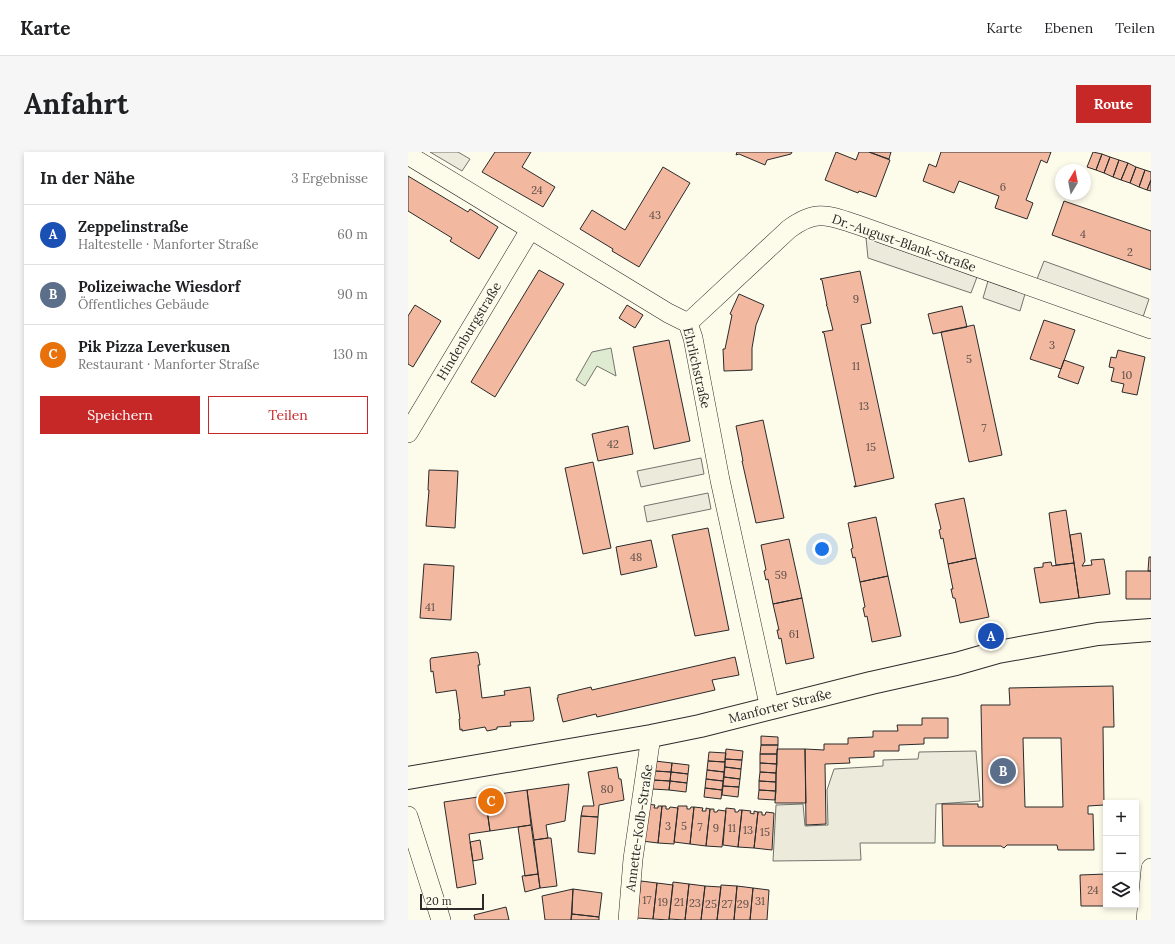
<!DOCTYPE html>
<html lang="de">
<head>
<meta charset="utf-8">
<style>
	:root { --surface:#fff; --page:#f6f6f6; --text:#202124; --muted:#757577; --line:#e0e0e0; --accent:#c62828 }
	body { margin:0; font-family:Lora,serif; background:var(--page); color:var(--text) }
	.controls { position:absolute; right:12px; bottom:12px; display:grid; overflow:hidden; border-radius:0px; box-shadow:0 2px 6px #0003 }
	.controls button { width:36px; height:36px; display:grid; place-items:center; padding:0; border:0; border-bottom:1px solid var(--line); background:var(--surface); color:var(--text); font:20px sans-serif }
	.compass { position:absolute; left:647px; top:12px; width:36px; height:36px; border-radius:50%; background:var(--surface); box-shadow:0 2px 6px #0003; rotate:10deg }
	.scale { position:absolute; left:12px; bottom:10px; width:64px; box-sizing:border-box; padding-left:4px; border:2px solid #2b2b2b; border-top:0; font-size:11px; line-height:14px; white-space:nowrap; color:#2b2b2b; -webkit-text-stroke:3px #fdfbea; paint-order:stroke }
	.you { position:absolute; left:414px; top:397px; width:14px; height:14px; margin:-10px; border:3px solid #fff; border-radius:50%; background:#1a73e8; box-shadow:0 0 0 6px #1a73e833 }
	.badge { display:grid; place-items:center; width:26px; height:26px; border-radius:50%; background:var(--accent); color:#fff; font-size:13px; font-weight:700 }
	.pin { position:absolute; translate:-50% -50%; border:2px solid #fff; box-shadow:0 1px 4px #0006 }
	.list { margin:0; padding:0; list-style:none }
	h2 { display:flex; justify-content:space-between; align-items:center; height:52px; margin:0; padding:0 16px; font-size:17px }
	h2 small { font-size:13px; font-weight:400; color:var(--muted) }
	.list li { display:grid; grid-template-columns:26px 1fr auto; gap:12px; align-items:center; box-sizing:border-box; height:60px; padding:0 16px; border-top:1px solid var(--line) }
	.list b { display:block; font-size:15px; white-space:nowrap }
	.list p { margin:0; font-size:13px; white-space:nowrap; color:var(--muted) }
	.list em { font-size:13px; font-style:normal; color:var(--muted) }
	.actions { display:flex; gap:8px; padding:12px 16px }
	.actions a { flex:1; padding:9px 0; border:1px solid var(--accent); border-radius:0px; text-align:center; font-size:14px; color:var(--accent) }
	.actions .main { background:var(--accent); color:#fff }
	.icon { flex:none; width:22px; height:22px; fill:none; stroke:currentColor; stroke-width:2; stroke-linecap:round; stroke-linejoin:round }
	.map { position:relative; flex:none; width:743px; height:768px; overflow:hidden; border-radius:0px }
	header { display:flex; align-items:center; gap:24px; box-sizing:border-box; height:56px; padding:0 20px; background:var(--surface); border-bottom:1px solid var(--line) }
	header strong { font-size:19px }
	nav { display:flex; gap:22px; margin-inline-start:auto; font-size:14px }
	.intro { display:flex; align-items:center; justify-content:space-between; box-sizing:border-box; height:96px; padding:0 24px }
	h1 { margin:0; font-size:28px }
	.button { padding:10px 18px; border-radius:0px; background:var(--accent); color:#fff; font-size:14px; font-weight:700 }
	main { display:flex; gap:24px; padding:0 24px }
	aside { flex:1; background:var(--surface); border-radius:0px; box-shadow:0 2px 6px #0003 }
	.map>svg:first-child { display:block }
</style>
</head>
<body>
<header>
<strong>Karte</strong>
<nav><a>Karte</a><a>Ebenen</a><a>Teilen</a></nav>
</header>
<div class="intro"><h1>Anfahrt</h1><a class="button">Route</a></div>
<main>
<aside>
<h2>In der Nähe<small>3 Ergebnisse</small></h2>
<ul class="list">
<li><span class="badge" style="background:#1a4fb4">A</span><div><b>Zeppelinstraße</b><p>Haltestelle · Manforter Straße</p></div><em>60 m</em></li>
<li><span class="badge" style="background:#5c6f8a">B</span><div><b>Polizeiwache Wiesdorf</b><p>Öffentliches Gebäude</p></div><em>90 m</em></li>
<li><span class="badge" style="background:#e8710a">C</span><div><b>Pik Pizza Leverkusen</b><p>Restaurant · Manforter Straße</p></div><em>130 m</em></li>
</ul>
<div class="actions"><a class="main">Speichern</a><a>Teilen</a></div>
</aside>
<div class="map">
<svg width="743" height="768" viewBox="0 0 743 768">
	<rect width="100%" height="100%" fill="#fdfbea"/>
	<path fill="#deebd1" stroke="#74746e" d="M203,196L208,224L189,214L177,234L168,228L184,200Z"/>
	<path fill="#eceadb" stroke="#74746e" d="M22,0H50L62,7L54,19Z
		M458,86L569,125L563,141L460,106Z
		M636,109L741,147L735,165L629,127Z
		M580,129L617,142L612,159L575,146Z
		M293,306L296,322L233,335L229,319Z
		M300,341L303,357L239,370L236,354Z
		M568,599L572,649L528,652L527,691H452L453,708L365,709L368,653L395,652L397,674L420,673L419,638L426,617L475,614V608L510,607L511,600Z"/>
	<path fill="#f2b8a0" stroke="#2b2b2b" fill-rule="evenodd" d="M87,0H123L114,15L147,35L135,55L74,20Z
		M329,0H384L383,2L359,8L357,13L331,2L328,3Z
		M428,0L448,8L451,0H461L482,8L468,45L451,39L450,41L417,28Z
		M461,0H483L481,7Z
		M533,0H643L639,11L633,8L618,48L625,51L619,67L587,56L591,44L551,29L546,41L515,29L521,12L528,15Z
		M685,0L694,2L688,18L679,15Z
		M694,2L702,5L696,21L688,18Z
		M702,5L711,8L705,25L696,21Z
		M711,8L720,11L713,28L705,25Z
		M720,11L728,15L722,31L713,28Z
		M255,15L282,31L231,115L204,99L205,97L172,77L184,58L217,78Z
		M728,15L737,18L731,35L722,31Z
		M737,18L743,20V28L739,38L731,35Z
		M0,24L60,60L62,57L90,75L71,107L42,89L44,86L0,59Z
		M743,28V39L739,38Z
		M656,49L743,79V118L644,83Z
		M131,118L156,132L87,245L63,230Z
		M452,119L463,171L453,173L486,326L446,335V334H448L416,181L414,180L425,178L419,154L418,153H419L414,128L412,127Z
		M331,142L356,153L348,173L344,196V218L316,219L315,197H317L324,163L322,162Z
		M7,153L33,169L5,215L0,212V164Z
		M219,153L235,163L227,176L211,166Z
		M554,154L559,175L525,182L520,162Z
		M636,168L667,178L653,217L622,207Z
		M566,173L594,303L561,310L533,180Z
		M261,188L282,289L246,297L225,195Z
		M710,198L737,205L729,243L714,240L716,232L703,229L706,216L701,215L703,205L708,206Z
		M656,208L676,215L670,232L650,225Z
		M355,268L376,366L348,371L334,309H335L328,274Z
		M220,274L225,302L190,309L184,282Z
		M185,310L203,396L175,402L157,316Z
		M21,318L50,319L47,376L18,374L21,338H20Z
		M556,346L568,406L540,412L535,386L533,387L531,378L533,377L527,352Z
		M658,358L666,411L648,413L641,361Z
		M468,365L480,424L452,430L447,405L445,406L443,397L445,396L440,371Z
		M300,376L321,478L287,484L264,383Z
		M673,381L677,409L674,414L684,413L683,408L696,407L702,442L671,446L662,383Z
		M381,387L394,446L365,452L360,427L358,428L356,419L358,418L353,393Z
		M243,388L249,415L213,423L208,395Z
		M741,405H743V419H740Z
		M568,406L581,465L552,471L547,446H545L543,437H545L540,412Z
		M643,410L644,414L666,411L671,446L632,451L626,416L635,415V411Z
		M16,412L46,414L43,468L12,466Z
		M718,419H743V447H718Z
		M480,424L493,484L464,490L459,464L457,465L455,456L457,455L452,430Z
		M394,446L406,506L378,512L373,486L371,487L369,478H371L365,452Z
		M68,500L70,501L72,513H70L74,546L97,543L96,539L122,535L126,567L125,569L102,570L103,574L89,575V577L79,579L77,575L54,579V577L52,578L51,567H52L48,538L28,541L25,519L23,520L22,508L23,506Z
		M327,505L331,523L304,528L307,538L189,565L188,562L155,570L149,546H150V543L183,535L184,538Z
		M705,534L706,575H695L696,653L680,654V662H685L686,698H650L649,693H599L596,696L593,694H535L534,652H570V655H575L573,553H602L601,536ZM615,586H653L655,655H617Z
		M514,566H540V586H516V592L491,593V599H466V605L441,606L442,611L417,612L418,672L398,673L397,597L416,598V592H440V586L465,585V579H490L489,573H514Z
		M353,584L370,585V593H353Z
		M353,593H370L369,602H352Z
		M318,597L335,599L334,608L317,607Z
		M369,597H397L398,651H367Z
		M301,600L318,601L317,610L300,609Z
		M352,602H369V612L352,611Z
		M317,607L334,608L333,617L317,615Z
		M247,609L264,611L263,620L247,619Z
		M300,609L317,610L316,620L299,618Z
		M264,611L281,613L280,622L263,620Z
		M352,611L369,612L368,621L352,620Z
		M209,615L211,627H213L216,648L191,653L190,665L173,664L175,654H186L180,620Z
		M317,615L333,617L332,627L316,625Z
		M299,618L316,620L315,629L298,627Z
		M247,619L263,620L262,629L245,628Z
		M263,620L280,622L279,631L262,629Z
		M352,620L368,621V630L351,629Z
		M316,625L332,627L331,635L315,634Z
		M298,627L315,629L314,638L297,636Z
		M245,628L262,629L261,638L244,637Z
		M262,629L279,631L278,640L261,638Z
		M351,629L368,630V639L351,638Z
		M161,632L157,669L138,673L140,686L126,688L119,638Z
		M315,634L331,635L330,645L314,643Z
		M297,636L314,638L313,647L296,645Z
		M119,638L123,673L82,679L77,644Z
		M351,638L368,639L367,648L350,647Z
		M77,644L82,679L61,682L68,732L49,736L36,650Z
		M238,652L247,653L246,656H250V654H254L250,691L234,689Z
		M254,654H258V657H261L262,655L270,656L266,692L250,691Z
		M270,654H279V657H282L283,655H286L282,692L266,690Z
		M286,655L295,656L294,659H298V656L302,657L298,694L282,692Z
		M318,656L327,657V660H330L331,658H334L330,695L315,693Z
		M302,657H306V660H309L310,658L318,659L314,695L298,694Z
		M334,658L343,659L342,661L346,662V659L350,660L346,696L330,695Z
		M350,660H354V663H357L358,660L366,661L364,698L346,696Z
		M173,664L190,665L187,702L170,700Z
		M123,673L130,722L117,724L110,675Z
		M140,686H143L149,734L132,736L126,688Z
		M72,688L75,707L65,709L62,690Z
		M130,722L132,736L117,740L114,724Z
		M698,722V753L711,754H673L672,723Z
		M233,729L249,731L245,767L229,766Z
		M265,730L281,732L277,768L261,767Z
		M249,731L265,733L261,768L245,767Z
		M281,732L297,734L293,768H277Z
		M313,733L329,734L326,768H309Z
		M297,734L313,735L309,768H293Z
		M329,734L345,736L342,768H326Z
		M345,736L361,738L359,768H342Z
		M165,737L163,768H137L134,744Z
		M165,737L194,741L191,765L164,762Z
		M98,755L101,768H67L66,763Z
		M164,762L191,765V768H163Z"/>
	<g fill="none" stroke-linecap="round" stroke-linejoin="round">
		<defs>
			<path id="minor" d="M0,3L219,136L260,161L280,171L285,186L312,328L362,557
				M280,171L381,77C408,57 420,63 450,73L743,177
				M0,281L122,78
				M0,664L33,768
				M220,768L225,707L243,584
				M738,768L743,716"/>
			<path id="tertiary" d="M0,626L243,584L292,574L463,531L548,512L590,500L690,482L743,478"/>
		</defs>
		<use href="#minor" stroke="#2b2b2b" stroke-width="20"/>
		<use href="#tertiary" stroke="#2b2b2b" stroke-width="24"/>
		<use href="#minor" stroke="#fdfbea" stroke-width="19"/>
		<use href="#tertiary" stroke="#fdfbea" stroke-width="22"/>
	</g>
	<g text-anchor="middle" dominant-baseline="central" stroke-width="3" stroke-linejoin="round" paint-order="stroke">
		<g font-size="11" fill="#5d4e48">
			<text x="595" y="35">6</text>
			<text x="129" y="38">24</text>
			<text x="247" y="63">43</text>
			<text x="675" y="82">4</text>
			<text x="722" y="100">2</text>
			<text x="448" y="147">9</text>
			<text x="644" y="193">3</text>
			<text x="561" y="207">5</text>
			<text x="448" y="214">11</text>
			<text x="719" y="223">10</text>
			<text x="456" y="254">13</text>
			<text x="576" y="276">7</text>
			<text x="205" y="292">42</text>
			<text x="463" y="295">15</text>
			<text x="228" y="405">48</text>
			<text x="373" y="423">59</text>
			<text x="22" y="455">41</text>
			<text x="386" y="482">61</text>
			<text x="199" y="637">80</text>
			<text x="260" y="674">3</text>
			<text x="276" y="674">5</text>
			<text x="292" y="675">7</text>
			<text x="308" y="676">9</text>
			<text x="324" y="676">11</text>
			<text x="340" y="678">13</text>
			<text x="357" y="680">15</text>
			<text x="685" y="738">24</text>
			<text x="239" y="748">17</text>
			<text x="352" y="749">31</text>
			<text x="255" y="750">19</text>
			<text x="271" y="750">21</text>
			<text x="287" y="751">23</text>
			<text x="303" y="752">25</text>
			<text x="319" y="752">27</text>
			<text x="335" y="752">29</text>
		</g>
		<g font-size="13" fill="#2b2b2b" stroke="#fdfbea">
			<text transform="translate(496 91) rotate(19)">Dr.-August-Blank-Straße</text>
			<text transform="translate(61 179) rotate(-59)">Hindenburgstraße</text>
			<text transform="translate(289 216) rotate(77)">Ehrlichstraße</text>
			<text transform="translate(372 554) rotate(-14)">Manforter Straße</text>
			<text transform="translate(231 676) rotate(-82)">Annette-Kolb-Straße</text>
		</g>
	</g>
</svg>
<div class="controls">
<button>+</button>
<button>−</button>
<button><svg class="icon" aria-label="layers" viewBox="0 0 24 24"><path d="M12 4l9 5-9 5-9-5zM3 14l9 5 9-5"/></svg></button>
</div>
<svg class="compass" viewBox="-18 -18 36 36"><path d="M0-13l5 13h-10z" fill="#e53935"/><path d="M0 13l5-13h-10z" fill="#757577"/></svg>
<div class="scale">20 m</div>
<div class="you"></div>
<div class="pin badge" style="left:583px;top:484px;background:#1a4fb4">A</div>
<div class="pin badge" style="left:595px;top:619px;background:#5c6f8a">B</div>
<div class="pin badge" style="left:83px;top:649px;background:#e8710a">C</div>
</div>
</main>
</body>
</html>
